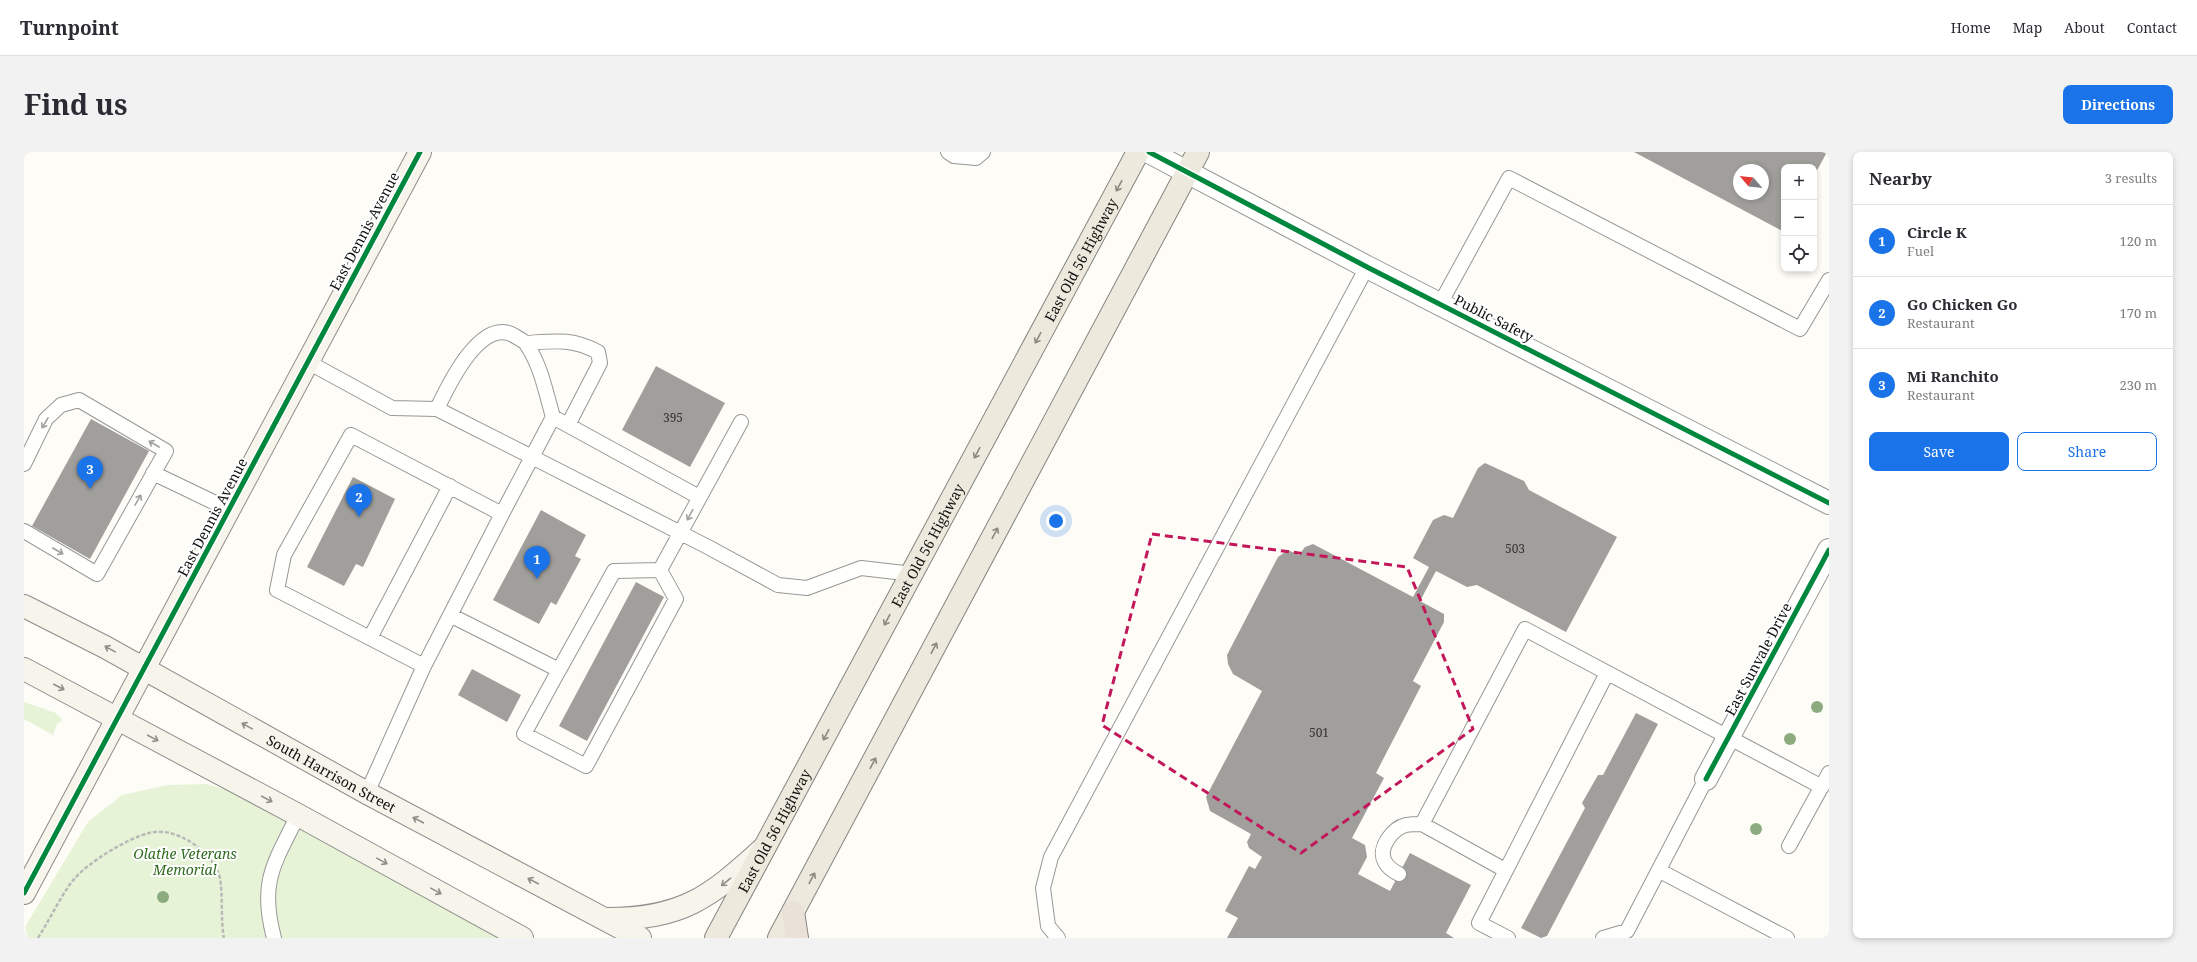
<!DOCTYPE html>
<html lang="en">
<head>
<meta charset="utf-8">
<style>
	:root { --surface:#fff; --page:#f2f2f3; --text:#2b2b33; --muted:#7c7c81; --line:#e1e1e2; --accent:#1a73e8 }
	body { margin:0; font-family:"Noto Serif",serif; background:var(--page); color:var(--text) }
	.controls { position:absolute; right:12px; top:12px; display:grid; overflow:hidden; border-radius:8px; box-shadow:0 2px 6px #0003 }
	.controls button { width:36px; height:36px; display:grid; place-items:center; padding:0; border:0; border-bottom:1px solid var(--line); background:var(--surface); color:var(--text); font:20px sans-serif }
	.compass { position:absolute; left:1709px; top:12px; width:36px; height:36px; border-radius:50%; background:var(--surface); box-shadow:0 2px 6px #0003; rotate:298deg }
	.you { position:absolute; left:1032px; top:369px; width:14px; height:14px; margin:-10px; border:3px solid #fff; border-radius:50%; background:#1a73e8; box-shadow:0 0 0 6px #1a73e833 }
	.badge { display:grid; place-items:center; width:26px; height:26px; border-radius:50%; background:var(--accent); color:#fff; font-size:13px; font-weight:700 }
	.pin { position:absolute; translate:-50% -33px; filter:drop-shadow(0 1px 2px #0008) }
	.pin::after { content:''; position:absolute; top:21px; width:14px; height:12px; background:inherit; clip-path:polygon(0 0,100% 0,50% 100%) }
	.list { margin:0; padding:0; list-style:none }
	h2 { display:flex; justify-content:space-between; align-items:center; height:52px; margin:0; padding:0 16px; font-size:17px }
	h2 small { font-size:13px; font-weight:400; color:var(--muted) }
	.list li { display:grid; grid-template-columns:26px 1fr auto; gap:12px; align-items:center; box-sizing:border-box; height:72px; padding:0 16px; border-top:1px solid var(--line) }
	.list b { display:block; font-size:15px; white-space:nowrap }
	.list p { margin:0; font-size:13px; white-space:nowrap; color:var(--muted) }
	.list em { font-size:13px; font-style:normal; color:var(--muted) }
	.actions { display:flex; gap:8px; padding:12px 16px }
	.actions a { flex:1; padding:9px 0; border:1px solid var(--accent); border-radius:8px; text-align:center; font-size:14px; color:var(--accent) }
	.actions .main { background:var(--accent); color:#fff }
	.icon { flex:none; width:22px; height:22px; fill:none; stroke:currentColor; stroke-width:2; stroke-linecap:round; stroke-linejoin:round }
	.map { position:relative; flex:none; width:1805px; height:786px; overflow:hidden; border-radius:8px }
	header { display:flex; align-items:center; gap:24px; box-sizing:border-box; height:56px; padding:0 20px; background:var(--surface); border-bottom:1px solid var(--line) }
	header strong { font-size:19px }
	nav { display:flex; gap:22px; margin-inline-start:auto; font-size:14px }
	.intro { display:flex; align-items:center; justify-content:space-between; box-sizing:border-box; height:96px; padding:0 24px }
	h1 { margin:0; font-size:28px }
	.button { padding:10px 18px; border-radius:8px; background:var(--accent); color:#fff; font-size:14px; font-weight:700 }
	main { display:flex; gap:24px; padding:0 24px }
	aside { flex:1; background:var(--surface); border-radius:8px; box-shadow:0 2px 6px #0003 }
	.map>svg:first-child { display:block }
</style>
</head>
<body>
<header>
<strong>Turnpoint</strong>
<nav><a>Home</a><a>Map</a><a>About</a><a>Contact</a></nav>
</header>
<div class="intro"><h1>Find us</h1><a class="button">Directions</a></div>
<main>
<div class="map">
<svg width="1805" height="786" viewBox="0 0 1805 786">
	<rect width="100%" height="100%" fill="#fdfcf7"/>
	<path fill="#e7f3d7" d="M0,550L32,561L39,568L33,572L29,583L0,567Z
		M182,632L223,643L483,786H4L1,775L64,670L98,643L144,633Z"/>
	<path fill="#a19f9c" fill-rule="evenodd" d="M1610,0H1803L1790,24V15H1760V80ZM1715,18H1739V42H1715Z
		M632,214L701,251L666,315L598,278Z
		M67,267L125,299L66,407L8,374Z
		M1461,311L1500,329L1505,338L1593,385L1542,480L1453,433L1443,435L1412,419L1396,449L1420,462V470L1389,529L1397,534L1352,621L1360,626L1328,686L1341,693L1343,705L1334,722L1366,739L1386,701L1447,733L1422,781L1430,786H1203L1214,766L1201,759L1225,714L1231,717L1238,705L1225,696L1223,690L1227,682L1186,659L1182,645L1238,539L1209,522L1204,512L1203,503L1254,405L1264,398L1275,403L1281,395L1289,392L1389,445L1405,415L1389,406L1409,368L1420,363L1429,366L1454,316Z
		M329,325L371,347L339,415L332,412L320,434L283,415Z
		M517,358L562,383L551,404L557,407L532,453L527,450L515,472L469,448Z
		M612,430L640,445L563,589L535,574Z
		M448,517L497,543L483,570L434,543Z
		M1612,561L1634,572L1523,784L1517,786L1497,776L1561,656L1558,651L1574,623H1579Z"/>
	<g fill="none" stroke-linecap="round" stroke-linejoin="round">
		<defs>
			<path id="lane" d="M924,0L930,4L952,6L959,0
				M1416,152L1485,26L1776,177L1805,128
				M502,191C532,189 547,186 574,200L576,211L544,273
				M284,210L368,256L413,257L508,305L478,362L327,283L260,403L253,438L400,514L343,641
				M413,257C424,234 457,163 491,184C495,187 501,189 503,193C517,214 522,241 529,265
				M0,312L22,267L37,253L55,248L142,299L73,422L0,379
				M129,321L206,358
				M675,345L529,265L508,305L684,395L754,433L783,436L837,416L889,422
				M636,418L717,270
				M426,463L535,518L500,582L562,614L652,447L636,418
				M346,486L426,334
				M400,514L478,362
				M535,518L590,419L636,418
				M1398,672L1481,718
				M1765,694L1805,621
				M1636,719L1763,786
				M1375,722C1369,719 1364,716 1361,710C1353,696 1369,676 1382,673C1387,672 1393,672 1398,672L1501,477L1798,635
				M250,786C235,730 250,712 274,663
				M1034,786L1024,774L1019,736L1027,705L1343,115
				M1484,786L1455,771L1583,521
				M1579,786L1603,779L1682,627"/>
			<path id="street" d="M1125,0L1343,115L1805,351
				M1682,627L1805,398"/>
			<g id="secondary">
				<path id="s1" d="M0,454L81,495L343,641L616,786"/>
				<path d="M0,517L274,663L498,786"/>
				<path d="M0,741L396,0"/>
				<path d="M582,767C658,767 685,746 739,697"/>
			</g>
			<g id="primary">
				<path id="s2" d="M692,786L1114,0"/>
				<path d="M755,786L1174,0"/>
			</g>
			<path id="highway" d="M769,760L773,786"/>
		</defs>
		<use href="#lane" stroke="#979795" stroke-width="16"/>
		<use href="#street" stroke="#979795" stroke-width="24"/>
		<use href="#secondary" stroke="#8e8d8b" stroke-width="24"/>
		<use href="#primary" stroke="#858482" stroke-width="24"/>
		<use href="#highway" stroke="#858482" stroke-width="24"/>
		<path stroke="#b9b9b8" stroke-width="2.5" stroke-dasharray="4 2" stroke-linecap="butt" d="M14,786C25,769 38,741 51,726C65,710 104,686 125,681C151,674 184,697 194,720C200,732 196,769 200,786"/>
		<use href="#lane" stroke="#fffffe" stroke-width="14"/>
		<use href="#street" stroke="#fffffe" stroke-width="22"/>
		<use href="#secondary" stroke="#f6f4eb" stroke-width="22"/>
		<use href="#primary" stroke="#ede9dc" stroke-width="22"/>
		<use href="#highway" stroke="#eae1d8" stroke-width="22"/>
		<defs>
			<path id="cycleway" d="M1125,0L1343,115L1805,351
				M1682,627L1805,398
				M0,741L396,0"/>
		</defs>
		<use href="#cycleway" stroke="#fff" stroke-width="8"/>
		<use href="#cycleway" stroke="#00873e" stroke-width="5"/>
	</g>
	<g fill="#8cac80">
		<circle cx="1793" cy="555" r="6"/>
		<circle cx="1766" cy="587" r="6"/>
		<circle cx="1732" cy="677" r="6"/>
		<circle cx="139" cy="745" r="6"/>
	</g>
	<defs><path id="oneway-shaft" d="M-6 0H5M1.5-3L5.5 0L1.5 3" fill="none" stroke-width="1.6" stroke-linecap="round" stroke-linejoin="round"/></defs>
	<g stroke="#8a8881">
		<use href="#oneway-shaft" transform="translate(1095 34) rotate(118)"/>
		<use href="#oneway-shaft" transform="translate(1014 186) rotate(118)"/>
		<use href="#oneway-shaft" transform="translate(953 301) rotate(118)"/>
		<use href="#oneway-shaft" transform="translate(971 381) rotate(-62)"/>
		<use href="#oneway-shaft" transform="translate(863 468) rotate(118)"/>
		<use href="#oneway-shaft" transform="translate(910 496) rotate(-62)"/>
		<use href="#oneway-shaft" transform="translate(802 583) rotate(118)"/>
		<use href="#oneway-shaft" transform="translate(849 611) rotate(-62)"/>
		<use href="#oneway-shaft" transform="translate(788 726) rotate(-62)"/>
	</g>
	<g stroke="#a0a09f">
		<use href="#oneway-shaft" transform="translate(21 271) rotate(121)"/>
		<use href="#oneway-shaft" transform="translate(130 292) rotate(-150)"/>
		<use href="#oneway-shaft" transform="translate(114 348) rotate(-60)"/>
		<use href="#oneway-shaft" transform="translate(666 363) rotate(118)"/>
		<use href="#oneway-shaft" transform="translate(34 399) rotate(30)"/>
	</g>
	<g stroke="#8f8e89">
		<use href="#oneway-shaft" transform="translate(86 497) rotate(-151)"/>
		<use href="#oneway-shaft" transform="translate(35 535) rotate(27)"/>
		<use href="#oneway-shaft" transform="translate(223 574) rotate(-151)"/>
		<use href="#oneway-shaft" transform="translate(129 586) rotate(28)"/>
		<use href="#oneway-shaft" transform="translate(243 647) rotate(28)"/>
		<use href="#oneway-shaft" transform="translate(394 668) rotate(-152)"/>
		<use href="#oneway-shaft" transform="translate(358 709) rotate(29)"/>
		<use href="#oneway-shaft" transform="translate(509 729) rotate(-152)"/>
		<use href="#oneway-shaft" transform="translate(702 730) rotate(141)"/>
		<use href="#oneway-shaft" transform="translate(412 739) rotate(29)"/>
	</g>
	<path fill="none" stroke="#c2185b" stroke-width="3" stroke-dasharray="8 5" stroke-linejoin="round" d="M1128,382L1383,415L1449,577L1277,701L1078,573Z"/>
	<g text-anchor="middle" dominant-baseline="central" stroke-width="4" stroke-linejoin="round" paint-order="stroke">
		<g font-size="12" fill="#353434">
			<text x="649" y="265">395</text>
			<text x="1491" y="396">503</text>
			<text x="1295" y="580">501</text>
		</g>
		<g font-size="14" fill="#111" stroke="#fff">
			<text transform="translate(340 79) rotate(-62)">East Dennis Avenue</text>
			<text stroke="none"><textPath href="#s2" startOffset="770">East Old 56 Highway</textPath></text>
			<text transform="translate(1470 166) rotate(27)">Public Safety</text>
			<text transform="translate(188 365) rotate(-62)">East Dennis Avenue</text>
			<text stroke="none"><textPath href="#s2" startOffset="446">East Old 56 Highway</textPath></text>
			<text transform="translate(1734 507) rotate(-62)">East Sunvale Drive</text>
			<text stroke="none"><textPath href="#s1" startOffset="350">South Harrison Street</textPath></text>
			<text stroke="none"><textPath href="#s2" startOffset="122">East Old 56 Highway</textPath></text>
		</g>
		<g font-size="14" font-style="italic" fill="#2f6b1f" stroke="#fff">
			<text x="161" y="701">Olathe Veterans<tspan x="161" dy="16">Memorial</tspan></text>
		</g>
	</g>
</svg>
<div class="controls">
<button>+</button>
<button>−</button>
<button><svg class="icon" aria-label="locate" viewBox="0 0 24 24"><circle cx="12" cy="12" r="6"/><path d="M12 2v4M12 18v4M2 12h4M18 12h4"/></svg></button>
</div>
<svg class="compass" viewBox="-18 -18 36 36"><path d="M0-13l5 13h-10z" fill="#e53935"/><path d="M0 13l5-13h-10z" fill="#7c7c81"/></svg>
<div class="you"></div>
<div class="pin badge" style="left:513px;top:427px">1</div>
<div class="pin badge" style="left:335px;top:365px">2</div>
<div class="pin badge" style="left:66px;top:337px">3</div>
</div>
<aside>
<h2>Nearby<small>3 results</small></h2>
<ul class="list">
<li><span class="badge">1</span><div><b>Circle K</b><p>Fuel</p></div><em>120 m</em></li>
<li><span class="badge">2</span><div><b>Go Chicken Go</b><p>Restaurant</p></div><em>170 m</em></li>
<li><span class="badge">3</span><div><b>Mi Ranchito</b><p>Restaurant</p></div><em>230 m</em></li>
</ul>
<div class="actions"><a class="main">Save</a><a>Share</a></div>
</aside>
</main>
</body>
</html>
